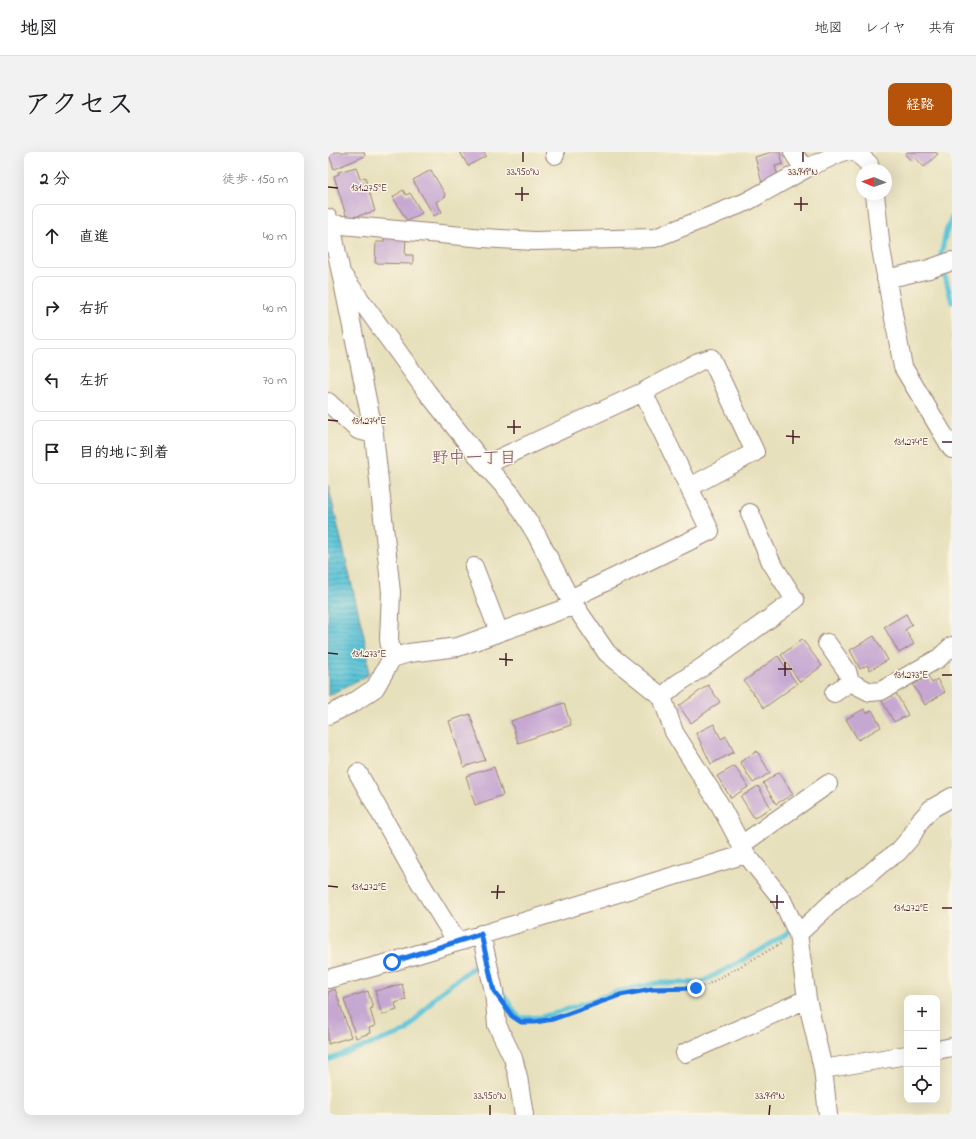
<!DOCTYPE html>
<html lang="ja">
<head>
<meta charset="utf-8">
<style>
	:root { --surface:#fff; --page:#f2f2f2; --text:#202124; --muted:#757577; --line:#e0e0e0; --accent:#b45309 }
	body { margin:0; font-family:"Indie Flower","Klee One",sans-serif; background:var(--page); color:var(--text) }
	.controls { position:absolute; right:12px; bottom:12px; display:grid; overflow:hidden; border-radius:8px; box-shadow:0 4px 16px #0002 }
	.controls button { width:36px; height:36px; display:grid; place-items:center; padding:0; border:0; border-bottom:1px solid var(--line); background:var(--surface); color:var(--text); font:20px sans-serif }
	.compass { position:absolute; left:528px; top:12px; width:36px; height:36px; border-radius:50%; background:var(--surface); box-shadow:0 4px 16px #0002; rotate:272deg }
	.stop { position:absolute; width:12px; height:12px; margin:-9px; border:3px solid #1a73e8; border-radius:50%; background:#fff }
	.stop.end { background:#1a73e8; border-color:#fff; box-shadow:0 1px 4px #0008 }
	.list { margin:0; padding:0; list-style:none }
	h2 { display:flex; justify-content:space-between; align-items:center; height:52px; margin:0; padding:0 16px; font-size:17px }
	h2 small { font-size:13px; font-weight:400; color:var(--muted) }
	.list li { display:grid; grid-template-columns:26px 1fr auto; gap:12px; align-items:center; box-sizing:border-box; height:64px; margin:0 8px 8px; padding:0 8px; border:1px solid var(--line); border-radius:8px }
	.list b { display:block; font-size:15px; white-space:nowrap }
	.list em { font-size:13px; font-style:normal; color:var(--muted) }
	.icon { flex:none; width:22px; height:22px; fill:none; stroke:currentColor; stroke-width:2; stroke-linecap:round; stroke-linejoin:round }
	.map { position:relative; flex:none; width:624px; height:963px; overflow:hidden; border-radius:8px }
	header { display:flex; align-items:center; gap:24px; box-sizing:border-box; height:56px; padding:0 20px; background:var(--surface); border-bottom:1px solid var(--line) }
	header strong { font-size:19px }
	nav { display:flex; gap:22px; margin-inline-start:auto; font-size:14px }
	.intro { display:flex; align-items:center; justify-content:space-between; box-sizing:border-box; height:96px; padding:0 24px }
	h1 { margin:0; font-size:28px }
	.button { padding:10px 18px; border-radius:8px; background:var(--accent); color:#fff; font-size:14px; font-weight:700 }
	main { display:flex; gap:24px; padding:0 24px }
	aside { flex:1; background:var(--surface); border-radius:8px; box-shadow:0 4px 16px #0002 }
	.map>svg:first-child { display:block }
</style>
</head>
<body>
<header>
<strong>地図</strong>
<nav><a>地図</a><a>レイヤ</a><a>共有</a></nav>
</header>
<div class="intro"><h1>アクセス</h1><a class="button">経路</a></div>
<main>
<aside>
<h2>2 分<small>徒歩 · 150 m</small></h2>
<ul class="list">
<li><svg class="icon" aria-label="ahead" viewBox="0 0 24 24"><path d="M12 20V5M6 11l6-6 6 6"/></svg><div><b>直進</b></div><em>40 m</em></li>
<li><svg class="icon" aria-label="right" viewBox="0 0 24 24"><path d="M7 20v-9h11M14 6l5 5-5 5"/></svg><div><b>右折</b></div><em>40 m</em></li>
<li><svg class="icon" aria-label="left" viewBox="0 0 24 24"><path d="M17 20v-9H6M10 6l-5 5 5 5"/></svg><div><b>左折</b></div><em>70 m</em></li>
<li><svg class="icon" aria-label="arrive" viewBox="0 0 24 24"><path d="M6 21V4h12l-3 4 3 4H6"/></svg><div><b>目的地に到着</b></div></li>
</ul>
</aside>
<div class="map">
<svg width="624" height="963" viewBox="0 0 624 963">
	<defs>
		<pattern id="water-rules" width="6" height="5" patternUnits="userSpaceOnUse"><rect width="6" height="5" fill="#5cc4d8"/><path d="M0 2.5h6" fill="none" stroke="#4e9faf"/></pattern>
	</defs>
	<rect width="100%" height="100%" fill="#fcf5e5"/>
	<filter id="ink" filterUnits="userSpaceOnUse"><feTurbulence type="fractalNoise" baseFrequency=".025" numOctaves="2"/><feDisplacementMap in="SourceGraphic" scale="8" xChannelSelector="R" yChannelSelector="G"/><feConvolveMatrix kernelMatrix="1 2 1 2 8 2 1 2 1" color-interpolation-filters="sRGB"/></filter>
	<filter id="wash" filterUnits="userSpaceOnUse"><feTurbulence type="fractalNoise" baseFrequency=".012" numOctaves="4" result="noise"/><feDisplacementMap in="SourceGraphic" scale="16" xChannelSelector="R" yChannelSelector="G"/><feGaussianBlur stdDeviation="0.9" result="paint"/><feColorMatrix in="noise" values="0 0 0 0 0 0 0 0 0 0 0 0 0 0 0 0 0 1.4 0 .05"/><feComposite in="paint" operator="in"/></filter>
	<g filter="url(#wash)">
		<rect width="100%" height="100%" fill="#e7e0bc"/>
		<path fill="url(#water-rules)" stroke="#537282" d="M0,333L40,501V523L0,544Z"/>
		<g fill="none" stroke-linecap="round" stroke-linejoin="round">
			<path stroke="#5cc4d8" stroke-width="5" d="M612,107L618,80L624,64
				M616,121L624,150
				M172,837L188,862L193,866L213,865L225,862L287,840L330,831H357L374,830L431,799L462,779
				M0,908L78,879L109,843L144,816L150,814"/>
		</g>
		<g id="blocks">
			<path fill="#c6a7d2" d="M0,0H36L37,4L6,17Z
				M132,0H156L158,4L140,14Z
				M444,0H452L455,12L447,14L451,27L434,31L427,5Z
				M579,0H607L610,2L596,15L587,5L583,9L577,2Z
				M28,15L32,27L37,25L47,59L19,67L6,24L11,22L10,20Z
				M103,18L118,44L108,50L114,60L106,64L85,28Z
				M75,38L78,43L82,41L94,61L79,69L65,45Z
				M56,85L78,86L77,103H85V112L47,111L48,90H56Z
				M578,462L584,473L577,478L586,492L571,501L556,475Z
				M546,484L560,508L542,518L539,513L532,517L522,498Z
				M474,487L494,514L472,530L453,503Z
				M450,504L469,532L436,556L416,529Z
				M600,524L604,531L609,527L617,540L597,553L585,533Z
				M380,533L392,550L363,571L351,554Z
				M568,541L580,563L566,570L554,549Z
				M236,551L243,573L190,591L183,569Z
				M536,557L539,561L544,558L553,575L530,588L518,567Z
				M142,562L157,608L136,615L121,569Z
				M386,572L393,587L398,584L406,600L383,612L368,581Z
				M429,599L442,621L425,631L412,610Z
				M407,614L420,635L403,646L389,624Z
				M166,615L175,643L147,653L138,624Z
				M451,620L465,642L448,652L435,631Z
				M430,634L443,656L426,666L413,645Z
				M74,832L78,848L67,851L69,858L54,863L47,839Z
				M7,837L23,885L0,892V840Z
				M40,839L45,856L42,857L47,874L41,876L42,881L28,886L16,847Z"/>
		</g>
	</g>
	<g filter="url(#ink)">
		<use href="#blocks" fill-opacity="0" stroke="#988074" stroke-width="1"/>
		<g fill="none" stroke-linecap="round" stroke-linejoin="round">
			<defs>
				<path id="minor" d="M227,0V3
					M465,0L470,8L479,16
					M523,0L529,1L541,12L542,18
					M547,42L553,97L575,215L624,297
					M0,66L3,72L13,121L46,282L63,440L61,487L64,506L47,536L25,551L0,563
					M0,74L3,72L156,86L206,89L327,86L418,50L479,16L514,0
					M13,121L99,240L157,313L184,343L208,382L242,447L279,501L334,545L346,580L392,653L418,702L453,746L470,782L479,847L495,917L500,963
					M558,127L601,117L624,109
					M0,250L30,278L46,282
					M157,313L315,240L370,210L383,206L427,300L362,335
					M146,415L171,480
					M242,447L382,379L315,240
					M499,491L519,519L522,530L542,540L553,539L611,506L624,494
					M64,506L81,501L130,495L247,453
					M506,541L522,530
					M334,545L349,532L376,514L467,448L443,410L422,361
					M30,621L82,714L129,790
					M413,693L500,632
					M153,782L166,839L169,873L185,906L190,925L196,963
					M470,782L514,741L538,725L554,711L570,700L583,685L592,669L603,657L624,645
					M0,827L64,810L418,702
					M609,898L624,895
					M357,901L479,847
					M495,917L579,903"/>
			</defs>
			<use href="#minor" stroke="#988074" stroke-width="20"/>
			<path stroke="#988074" stroke-width="2.5" stroke-dasharray="1 3" stroke-linecap="butt" d="M185,865L193,870H207L225,867L292,843L324,837L356,836L377,834L454,791"/>
			<use href="#minor" stroke="#fff" stroke-width="18"/>
		</g>
	</g>
	<g fill="none" stroke-linecap="round" stroke-linejoin="round" filter="url(#ink)">
		<path stroke="#1a73e8" stroke-width="5" d="M64,810L153,782L166,839L184,864L193,870H207L225,867L292,843L324,837L368,836"/>
	</g>
	<path fill="none" stroke="#4a1f2b" stroke-width="1.5" d="M195,10V0M475,10V0M0,35L10,36M187,42H201M194,49V35M466,52H480M473,59V45M0,268L10,269M179,275H193M186,282V268M458,284L472,285M614,290H624M465,292V278M0,501L10,502M171,507L185,508M178,514V501M450,517H464M614,523H624M457,524V510M0,734L10,735M163,740H177M169,747L170,733M442,750H456M614,756H624M449,757V743M162,963V953M441,963L442,953"/>
	<g text-anchor="middle" dominant-baseline="central" stroke-width="3" stroke-linejoin="round" paint-order="stroke">
		<g font-size="17" fill="#754f65" stroke="#fcf5e5">
			<text x="146" y="306">野中一丁目</text>
		</g>
	</g>
	<g font-size="10" text-anchor="middle" fill="#4a1f2b" stroke="#fcf5e5" stroke-width="3" stroke-linejoin="round" paint-order="stroke">
		<text x="195" y="23">33.950°N</text>
		<text x="475" y="23">33.949°N</text>
		<text x="41" y="39">131.275°E</text>
		<text x="41" y="272">131.274°E</text>
		<text x="583" y="293">131.274°E</text>
		<text x="41" y="505">131.273°E</text>
		<text x="583" y="526">131.273°E</text>
		<text x="41" y="738">131.272°E</text>
		<text x="583" y="759">131.272°E</text>
		<text x="162" y="947">33.950°N</text>
		<text x="442" y="947">33.949°N</text>
	</g>
</svg>
<div class="controls">
<button>+</button>
<button>−</button>
<button><svg class="icon" aria-label="locate" viewBox="0 0 24 24"><circle cx="12" cy="12" r="6"/><path d="M12 2v4M12 18v4M2 12h4M18 12h4"/></svg></button>
</div>
<svg class="compass" viewBox="-18 -18 36 36"><path d="M0-13l5 13h-10z" fill="#e53935"/><path d="M0 13l5-13h-10z" fill="#757577"/></svg>
<div class="stop" style="left:64px;top:810px"></div>
<div class="stop end" style="left:368px;top:836px"></div>
</div>
</main>
</body>
</html>
